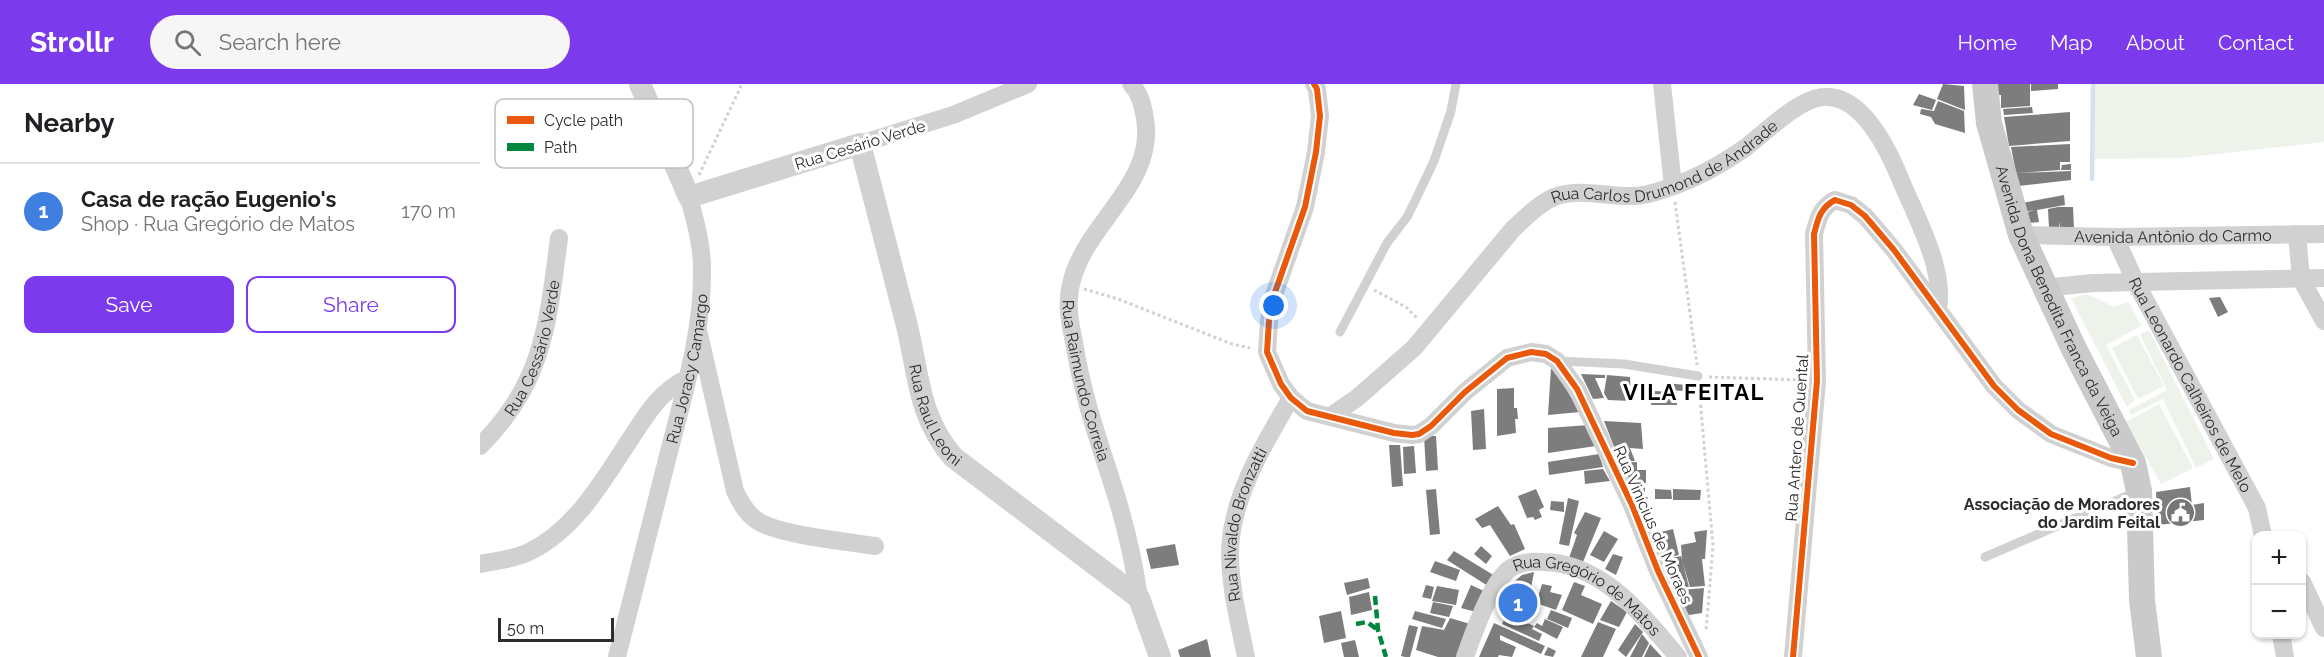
<!DOCTYPE html>
<html lang="en">
<head>
<meta charset="utf-8">
<style>
	:root { --surface:#fff; --page:#f6f6f6; --text:#202124; --muted:#757577; --line:#e0e0e0; --accent:#7c3aed }
	body { margin:0; font-family:Raleway,sans-serif; background:var(--page); color:var(--text) }
	.controls { position:absolute; right:18px; bottom:18px; display:grid; overflow:hidden; border-radius:12px; box-shadow:0 2px 4px #0004 }
	.controls button { width:54px; height:54px; display:grid; place-items:center; padding:0; border:0; border-bottom:2px solid var(--line); background:var(--surface); color:var(--text); font:30px sans-serif }
	.scale { position:absolute; left:18px; bottom:15px; width:116px; box-sizing:border-box; padding-left:6px; border:3px solid #2c2c2c; border-top:0; font-size:16px; line-height:21px; white-space:nowrap; color:#2c2c2c; -webkit-text-stroke:4px #fff; paint-order:stroke }
	.you { position:absolute; left:794px; top:222px; width:21px; height:21px; margin:-15px; border:4px solid #fff; border-radius:50%; background:#1a73e8; box-shadow:0 0 0 9px #1a73e833 }
	.badge { display:grid; place-items:center; width:39px; height:39px; border-radius:50%; background:var(--accent); color:#fff; font-size:20px; font-weight:700 }
	.pin { position:absolute; translate:-50% -50%; border:3px solid #fff; box-shadow:0 2px 6px #0006 }
	.list { margin:0; padding:0; list-style:none }
	h2 { display:flex; justify-content:space-between; align-items:center; height:78px; margin:0; padding:0 24px; font-size:26px }
	h2 small { font-size:20px; font-weight:400; color:var(--muted) }
	.list li { display:grid; grid-template-columns:39px 1fr auto; gap:18px; align-items:center; box-sizing:border-box; height:96px; padding:0 24px; border-top:2px solid var(--line) }
	.list b { display:block; font-size:22px; white-space:nowrap }
	.list p { margin:0; font-size:20px; white-space:nowrap; color:var(--muted) }
	.list em { font-size:20px; font-style:normal; color:var(--muted) }
	.actions { display:flex; gap:12px; padding:18px 24px }
	.actions a { flex:1; padding:14px 0; border:2px solid var(--accent); border-radius:12px; text-align:center; font-size:21px; color:var(--accent) }
	.actions .main { background:var(--accent); color:#fff }
	.icon { flex:none; width:33px; height:33px; fill:none; stroke:currentColor; stroke-width:2; stroke-linecap:round; stroke-linejoin:round }
	.map { position:relative; flex:none; width:1844px; height:573px; overflow:hidden }
	header { display:flex; align-items:center; gap:36px; box-sizing:border-box; height:84px; padding:0 30px; background:var(--accent); color:#fff }
	header strong { font-size:28px }
	nav { display:flex; gap:33px; margin-inline-start:auto; font-size:21px }
	.search { width:420px; height:54px; background:var(--page); display:flex; align-items:center; gap:15px; box-sizing:border-box; padding:0 21px; border-radius:33px; color:var(--muted); font-size:22px }
	main { display:flex }
	aside { flex:1; background:var(--surface) }
	.map>svg:first-child { display:block }
</style>
</head>
<body>
<header>
<strong>Strollr</strong>
<div class="search"><svg class="icon" aria-label="search" viewBox="0 0 24 24"><circle cx="10" cy="10" r="6"/><path d="M15 15l6 6"/></svg>Search here</div>
<nav><a>Home</a><a>Map</a><a>About</a><a>Contact</a></nav>
</header>
<main>
<aside>
<h2>Nearby<small></small></h2>
<ul class="list">
<li><span class="badge" style="background:#3f7fe0">1</span><div><b>Casa de ração Eugenio's</b><p>Shop · Rua Gregório de Matos</p></div><em>170 m</em></li>
</ul>
<div class="actions"><a class="main">Save</a><a>Share</a></div>
</aside>
<div class="map">
<svg width="1844" height="573" viewBox="0 0 1844 573">
	<rect width="100%" height="100%" fill="#fff"/>
	<path fill="#edf3ea" d="M1613,0H1844V58L1700,74L1614,75Z
		M1607,210L1634,223L1649,218L1661,242L1626,261L1655,316L1647,323L1591,214Z
		M1669,246L1734,375L1716,384L1683,315L1651,331L1649,326L1687,306L1660,250Z
		M1657,251L1684,302L1658,315L1632,264Z
		M1679,320L1713,384L1681,400L1646,338Z"/>
	<g fill="none" stroke-linecap="round" stroke-linejoin="round">
		<path stroke="#d6e1f0" stroke-width="4.5" d="M1612,95L1613,0"/>
	</g>
	<path fill="#7d7d7d" d="M1463,0L1484,2L1485,26L1457,15Z
		M1517,0H1550V22L1521,24V11H1517Z
		M1551,0H1578V5L1551,7Z
		M1439,10L1456,16L1452,26L1433,21Z
		M1458,17L1484,27L1485,49L1455,40L1451,33L1440,30L1441,25L1454,27Z
		M1552,23L1553,29L1524,31L1523,25Z
		M1590,28V57L1529,62L1524,33Z
		M1590,60V78H1580V86L1536,89L1531,63Z
		M1591,80V86H1581L1582,81Z
		M1591,87V96L1538,102L1536,89Z
		M1584,111L1585,121L1557,126L1559,138L1549,139L1545,129L1554,126L1544,128L1542,119Z
		M1578,123H1593L1594,145H1580L1579,137V144L1569,145L1568,125Z
		M1740,213L1748,228L1738,233L1729,214Z
		M1071,284L1080,295L1100,328L1068,331Z
		M1101,290L1125,291V294H1115L1124,314L1113,315Z
		M1127,291L1150,293L1151,317L1128,316L1124,309Z
		M1186,299L1206,301L1205,307L1185,306Z
		M1034,304V324H1037L1038,335H1035L1036,349L1017,352V305Z
		M1172,307L1197,308V321H1171Z
		M1004,325L1006,365L993,366L991,327Z
		M1124,337L1161,339L1163,365L1150,364L1155,377L1140,378Z
		M1109,341L1116,362L1068,369V344Z
		M944,352H956L958,386L946,387Z
		M909,361H920L923,402L912,403Z
		M934,362L936,389L924,390L923,363Z
		M1119,370L1123,383L1069,391L1068,378Z
		M1157,378V386H1166V399H1147L1137,379Z
		M1123,385L1130,397L1105,400L1104,387Z
		M1165,400V413L1152,414L1148,401Z
		M1710,403L1712,421L1724,419V436L1678,441L1676,408Z
		M956,405L960,450L950,451L946,406Z
		M1056,405L1064,423L1059,426L1062,433L1055,436L1053,433L1047,434L1038,412Z
		M1175,405L1191,406L1192,415H1175Z
		M1193,405L1221,406L1220,416H1193Z
		M1088,414L1099,417L1089,462L1079,460Z
		M1071,417L1084,418V428L1070,426Z
		M1018,422L1031,441L1034,440L1045,465L1030,472L1010,441L1002,444L995,435Z
		M1105,428L1121,434L1103,478L1089,474L1097,451L1094,449Z
		M1193,445L1199,471L1180,475L1173,450Z
		M1227,446L1225,475H1222L1225,502L1210,503L1202,476L1201,461L1216,458L1214,448Z
		M1124,447L1138,455L1124,478L1110,471Z
		M695,460L699,481L671,485L666,465Z
		M1001,462L1012,472L1006,480L994,470Z
		M974,467L1015,492L1008,502L967,476Z
		M1133,470L1143,473L1136,491L1125,485Z
		M1201,472L1209,503L1193,505L1183,476Z
		M955,477L980,486L976,497L950,488Z
		M1054,488L1049,515L1030,507L1036,496L1042,491Z
		M888,494L890,504L867,511L864,499Z
		M1094,498L1105,502L1101,511L1122,520L1113,540L1082,526Z
		M1062,500L1072,502L1070,508L1082,511L1076,526L1056,519Z
		M946,501L954,503L951,515L942,513Z
		M991,501L1006,508L996,528L981,524Z
		M957,502L979,506L976,521L952,517Z
		M1224,504L1222,529L1203,532L1190,507Z
		M889,508L892,526L871,531L869,513Z
		M1029,508L1051,519L1047,529L1024,518Z
		M1131,517L1147,528L1139,543L1120,536Z
		M953,518L973,522L969,533L950,529Z
		M1026,520L1040,527L1038,533L1022,530Z
		M1071,526L1092,534L1088,544L1067,535Z
		M861,527L866,554L844,559L839,532Z
		M935,527L966,535L962,544L932,535Z
		M1026,532L1033,535L1034,533L1054,542L1052,545L1062,550L1059,557L1022,540Z
		M970,534L990,540L977,573H958L936,566L942,542L964,546Z
		M1065,535L1083,543L1077,555L1054,543L1057,539L1062,542Z
		M1118,538L1136,545L1123,573H1101Z
		M1014,539L1065,562L1061,570L1020,551V556L1036,563L1032,573L1019,571L1018,573H999Z
		M1155,540L1163,548L1146,573L1138,566Z
		M929,541L938,543L930,573H925L921,572Z
		M1162,550L1169,559L1162,573H1150Z
		M727,555L731,573H700L698,566Z
		M875,556L879,573H864L861,559Z
		M1170,560L1182,573H1164Z
		M1068,563L1076,567L1073,573L1064,571Z"/>
	<g fill="none" stroke-linecap="round" stroke-linejoin="round">
		<path stroke="#d1d1d1" stroke-width="3" stroke-dasharray="3 3" stroke-linecap="butt" d="M219,91L262,0
			M1195,118L1217,281
			M604,205L638,215L752,260L770,264
			M894,206L926,223L938,235
			M1229,293L1321,296
			M1219,303L1233,462L1226,547"/>
		<path stroke="#d1d1d1" stroke-width="9" d="M860,248L907,159L927,133L935,117L954,77L971,27L976,0
			M1078,277L1144,280L1218,292
			M1505,473L1656,408"/>
		<g stroke="#d1d1d1" stroke-width="18">
			<path id="s1" d="M651,0C659,8 662,18 664,29C680,99 605,137 591,200C586,219 590,240 594,258C602,310 619,358 635,408C646,443 654,478 659,514"/>
			<path d="M834,0L837,5L840,32L836,68L825,123L794,211L789,237L787,268L801,300L811,314L827,327L914,349L932,351L939,350L951,342L985,308L1027,274L1051,268L1066,270L1077,277L1097,305L1152,421L1178,487L1219,573"/>
			<path d="M1182,0L1193,102"/>
			<path d="M380,60L473,31L548,0"/>
			<path d="M1817,150L1821,195L1844,237"/>
			<path id="s2" d="M1541,151L1635,153L1844,150"/>
			<path id="s3" d="M1635,153L1656,199L1777,424L1783,452"/>
			<path d="M1563,204L1613,199L1844,194"/>
			<path d="M219,250L255,407C261,420 268,432 281,439C307,452 365,457 395,462"/>
			<path id="s4" d="M851,332L877,314L934,264L1033,145C1044,135 1054,124 1068,116C1092,102 1126,113 1153,112C1165,112 1177,108 1188,104C1215,95 1242,80 1265,64C1285,49 1319,14 1344,13C1383,10 1410,69 1422,99C1437,135 1465,185 1458,224"/>
			<path id="s5" d="M0,362C64,299 68,238 79,154"/>
			<path d="M0,480C16,477 35,475 49,468C97,445 125,393 153,351C168,328 181,307 206,295"/>
			<path d="M1822,498L1844,544"/>
			<path d="M1801,550L1805,573"/>
			<path id="s6" d="M137,573C155,503 172,434 190,364C205,306 223,245 222,185C222,160 215,137 209,113"/>
			<path id="s7" d="M766,573C759,538 750,504 750,468C751,413 784,360 811,314"/>
			<path id="s8" d="M985,573C993,550 1010,502 1028,486C1038,478 1050,477 1063,478C1123,479 1162,531 1198,573"/>
			<path d="M1313,573L1337,297L1334,150C1338,135 1340,124 1355,116L1371,121L1385,132L1414,166L1514,302L1538,326L1571,350L1631,374L1653,379"/>
		</g>
		<path stroke="#d1d1d1" stroke-width="22" id="s9" d="M160,0L209,113L380,60C396,121 411,181 427,242C439,291 438,332 473,373L659,514L680,573"/>
		<path stroke="#cacaca" stroke-width="26" id="s10" d="M1505,0L1509,39L1541,151L1594,265L1653,379L1659,407L1662,516L1669,573"/>
		<path stroke="#00873e" stroke-width="4.5" stroke-dasharray="9 4.5" stroke-linecap="butt" d="M895,512L898,546L906,573
			M876,540L887,538L898,546"/>
		<defs>
			<path id="cycleway" d="M834,0L837,5L840,32L836,68L825,123L794,211L789,237L787,268L801,300L811,314L827,327L914,349L932,351L939,350L951,342L985,308L1027,274L1051,268L1066,270L1077,277L1097,305L1152,421L1178,487L1219,573
				M1313,573L1337,297L1334,150C1338,135 1340,124 1355,116L1371,121L1385,132L1414,166L1514,302L1538,326L1571,350L1631,374L1653,379"/>
		</defs>
		<use href="#cycleway" stroke="#fff" stroke-width="10"/>
		<use href="#cycleway" stroke="#e8590c" stroke-width="6"/>
	</g>
	<defs>
		<symbol id="civic-disc" viewBox="-11 -11 22 22"><circle r="9.5" fill="#767676" stroke="#fff"/><path d="M-.6-6.5H3V-4.5H.6V-3L4-1V1h2V6H-6V1h2V-1L-.6-3ZM-1.2 2.5V6h2.4V2.5Z" fill="#fff"/></symbol>
	</defs>
	<g fill-rule="evenodd">
		<use href="#civic-disc" x="1684" y="412" width="33" height="33"/>
	</g>
	<g text-anchor="middle" dominant-baseline="central" stroke-width="6" stroke-linejoin="round" paint-order="stroke">
		<g font-size="16" fill="#2c2c2c" stroke="#fff">
			<text transform="translate(380 61) rotate(-17)">Rua Cesário Verde</text>
			<text stroke="none"><textPath href="#s4" startOffset="434">Rua Carlos Drumond de Andrade</textPath></text>
			<text stroke="none"><textPath href="#s2" startOffset="152">Avenida Antônio do Carmo</textPath></text>
			<text stroke="none"><textPath href="#s10" startOffset="231">Avenida Dona Benedita Franca da Veiga</textPath></text>
			<text stroke="none"><textPath href="#s5" startOffset="114">Rua Cessário Verde</textPath></text>
			<text stroke="none"><textPath href="#s6" startOffset="297">Rua Joracy Camargo</textPath></text>
			<text stroke="none"><textPath href="#s1" startOffset="322">Rua Raimundo Correia</textPath></text>
			<text stroke="none"><textPath href="#s3" startOffset="166">Rua Leonardo Calheiros de Melo</textPath></text>
			<text stroke="none"><textPath href="#s9" startOffset="584">Rua Raul Leoni</textPath></text>
			<text transform="translate(1317 354) rotate(-86)">Rua Antero de Quental</text>
			<text stroke="none"><textPath href="#s7" startOffset="136">Rua Nivaldo Bronzatti</textPath></text>
			<text transform="translate(1173 441) rotate(66)">Rua Vinícius de Moraes</text>
			<text stroke="none"><textPath href="#s8" startOffset="189">Rua Gregório de Matos</textPath></text>
		</g>
		<g font-size="16" font-weight="bold" fill="#2c2c2c" stroke="#fff" text-anchor="end">
			<text x="1680" y="420">Associação de Moradores<tspan x="1680" dy="18">do Jardim Feital</tspan></text>
		</g>
		<g font-size="22" font-weight="bold" letter-spacing="1.5" fill="#000" stroke="#fff">
			<text x="1214" y="308">VILA FEITAL</text>
		</g>
	</g>
	<rect x="15" y="15" width="198" height="69" rx="9" fill="#fff" stroke="#c0c0c0" stroke-width="1.5"/>
	<rect x="27" y="32" width="27" height="8" fill="#e8590c"/>
	<rect x="27" y="59" width="27" height="8" fill="#00873e"/>
	<g font-size="16" fill="#2c2c2c">
		<text x="64" y="42">Cycle path</text>
		<text x="64" y="69">Path</text>
	</g>
</svg>
<div class="controls">
<button>+</button>
<button>−</button>
</div>
<div class="scale">50 m</div>
<div class="you"></div>
<div class="pin badge" style="left:1038px;top:519px;background:#3f7fe0">1</div>
</div>
</main>
</body>
</html>
